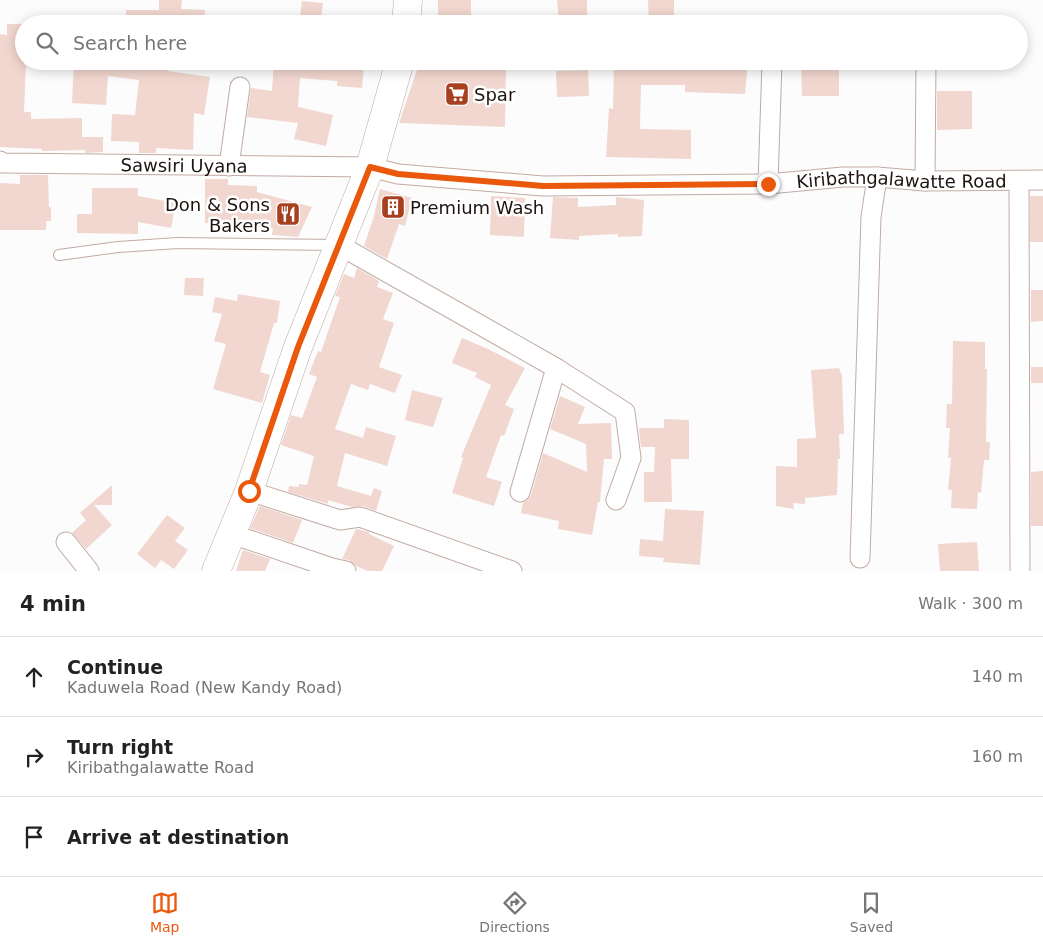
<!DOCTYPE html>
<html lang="en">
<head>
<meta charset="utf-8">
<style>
	:root { --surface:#fff; --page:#f6f6f6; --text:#222; --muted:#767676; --line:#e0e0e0; --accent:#ea580c }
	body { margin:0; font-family:"DejaVu Sans",sans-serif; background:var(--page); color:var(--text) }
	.stop { position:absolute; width:15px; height:15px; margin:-11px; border:4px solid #ea580c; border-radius:50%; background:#fff }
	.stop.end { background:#ea580c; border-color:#fff; box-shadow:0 1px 5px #0008 }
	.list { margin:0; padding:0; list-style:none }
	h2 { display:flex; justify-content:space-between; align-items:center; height:65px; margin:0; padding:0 20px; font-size:21px }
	h2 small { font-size:16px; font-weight:400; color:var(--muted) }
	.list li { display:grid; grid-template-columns:32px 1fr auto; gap:15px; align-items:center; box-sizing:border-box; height:80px; padding:0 20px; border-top:1px solid var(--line) }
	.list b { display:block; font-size:19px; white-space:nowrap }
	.list p { margin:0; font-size:16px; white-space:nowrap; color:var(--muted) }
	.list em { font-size:16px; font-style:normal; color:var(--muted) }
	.icon { flex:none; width:28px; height:28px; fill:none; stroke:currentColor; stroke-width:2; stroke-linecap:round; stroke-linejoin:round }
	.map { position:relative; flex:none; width:1043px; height:571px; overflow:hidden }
	.search { position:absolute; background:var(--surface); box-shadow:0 2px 12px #0003; left:15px; right:15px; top:15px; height:55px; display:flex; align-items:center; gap:12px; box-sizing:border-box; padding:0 18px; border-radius:28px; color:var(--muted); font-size:19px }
	.sheet { height:305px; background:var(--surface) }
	nav { display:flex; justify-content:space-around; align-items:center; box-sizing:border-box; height:70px; border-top:1px solid var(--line); background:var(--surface); font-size:14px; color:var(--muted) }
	nav a { display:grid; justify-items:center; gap:2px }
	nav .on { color:var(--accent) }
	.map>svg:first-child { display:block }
</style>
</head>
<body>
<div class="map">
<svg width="1043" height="571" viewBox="0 0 1043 571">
	<rect width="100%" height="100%" fill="#fcfcfc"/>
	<path fill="#f1d7cf" d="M159,0H182L181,9L205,10L204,24H126V10H159Z
		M438,0H471V24H438Z
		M557,0H587V24H559Z
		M648,0H674V24H649Z
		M302,1L323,3L320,24H299Z
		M7,24H24V65H26L24,112H31V119L82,118V137H103V152L85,153V150L42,151V149L0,147V34L7,35Z
		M74,61L126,63L169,69L168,71L210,77L204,115L194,113L193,150L156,148V153H139V142L111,141L112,114L135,115L139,80L108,76L106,105L72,103Z
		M274,61H326L364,64L362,88L337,86V81L300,78L298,107L333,115L326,146L294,139L298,123L247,117L251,88L272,91Z
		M420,61L506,64L505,127L399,123Z
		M614,61H748L745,94L685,92V85H641L640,129L691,130V159L606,157L609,108L613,109Z
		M801,61H839V96H802Z
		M588,70L589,96L557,97L556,71Z
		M937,91H972V129L937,130Z
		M20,175H48L49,207H51V221H46V230H0V183L20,184Z
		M205,179H228V185L257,186V192L312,207L298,237L272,235L273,228L233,226V223H205Z
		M92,188H138V196L176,203L171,228L138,222V234L77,233V214H92Z
		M380,189L412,198L405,226L399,224L387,259L364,246L374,216Z
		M491,196L525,198L524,237L490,235Z
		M1030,196H1043V242H1030Z
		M553,197L578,198V207L616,205V197L644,200L642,236L618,237V234L579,236V240L550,238Z
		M357,268L379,281L377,287L393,293L383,319L394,323L379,367L402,375L395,393L370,384L368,390L351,384L335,429L363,438L366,427L396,436L387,466L345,453L337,486L371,496L374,488L382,491L376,511L363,506L352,507L328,500V504L288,492L289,486L299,487V484L307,485L314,456L281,445L291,415L302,418L317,377L309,374L318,351L321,352L340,297L335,296L344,274L354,278Z
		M185,278H204L203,296L184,295Z
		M1031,290H1043V321L1031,322Z
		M238,294L280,301L277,323H274L260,372L270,375L262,403L213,389L226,344L214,341L222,314L212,312L215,297L237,301Z
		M462,338L488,349L525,368L505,405L514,409L504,436L501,435L486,477L502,482L494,506L452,493L463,458L461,457L491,385L475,377L477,373L452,363Z
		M953,341L985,342V369H987L986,442H990L989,460H984L981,493L978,492L977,509L951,508L952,490H948L951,458H948L950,428H946L947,404H952Z
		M1031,367H1043V383H1031Z
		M839,368L842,376L844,434H839L840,459H838L837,495L805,498V504L793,503L794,509L776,506V466L797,467V439L816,438L811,370Z
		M412,390L443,398L433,427L405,420Z
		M560,396L585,407L578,424L611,423L612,459H604L600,502H598L592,535L558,529L559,521L521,513L523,503L528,500L531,495L543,453L587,472L586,444L550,429Z
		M664,419L689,420V459H671L672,502H644V472H654L655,447H641L639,428H664Z
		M1043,471V526H1031V472Z
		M112,485V505H94L112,525L86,549L72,533L86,520L80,513Z
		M260,506L302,520L293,543L250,528Z
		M665,509L704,511L700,565L663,562L664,558L639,556L640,539L663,541Z
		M167,515L185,528L175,541L188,550L174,569L161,560L155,568L137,554Z
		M356,529L369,532V534L394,546L382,571H368L356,566L349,560L342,559Z
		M977,542L979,571H940L938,544Z
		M243,550L270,559L265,571H236Z"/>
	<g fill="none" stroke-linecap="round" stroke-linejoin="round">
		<defs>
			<path id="service" d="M59,255L118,247L178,243L337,245"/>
			<g id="minor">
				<path id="s1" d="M0,161L2,163L370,167L398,174L543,186L768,184L843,177H877L925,181L1043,180"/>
				<path d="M229,166L240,87"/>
				<path d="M925,181L926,61"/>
				<path d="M1019,181L1020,571"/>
				<path d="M768,184L772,61"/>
				<path d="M339,245L556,368L625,412L631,458L616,500"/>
				<path d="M249,491L340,520L360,517L512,571"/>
				<path d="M520,492L556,368"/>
				<path d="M232,534L332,568L346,571"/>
				<path d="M66,542L89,571"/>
				<path d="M860,558L871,217L877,177"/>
			</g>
			<path id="primary" d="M406,24L408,0
				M216,571L249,491L298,347L370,167L400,61"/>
		</defs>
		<use href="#service" stroke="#c2aaa2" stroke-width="12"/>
		<use href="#minor" stroke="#c2aaa2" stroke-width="21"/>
		<use href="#primary" stroke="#c2aaa2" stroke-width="29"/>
		<use href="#service" stroke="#fff" stroke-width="10"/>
		<use href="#minor" stroke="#fff" stroke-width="19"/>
		<use href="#primary" stroke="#fff" stroke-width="28"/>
	</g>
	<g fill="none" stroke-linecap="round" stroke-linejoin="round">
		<path stroke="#ea580c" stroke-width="6" d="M249,491L298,347L370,167L398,174L543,186L768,184"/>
	</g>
	<defs>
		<symbol id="supermarket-square" viewBox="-11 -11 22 22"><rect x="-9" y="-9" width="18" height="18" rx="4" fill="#a7401e" stroke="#fff"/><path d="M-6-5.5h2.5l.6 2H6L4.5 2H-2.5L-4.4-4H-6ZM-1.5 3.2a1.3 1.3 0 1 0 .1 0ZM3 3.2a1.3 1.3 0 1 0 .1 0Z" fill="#fff"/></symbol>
		<symbol id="building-square" viewBox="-11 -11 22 22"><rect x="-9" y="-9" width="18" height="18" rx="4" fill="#a7401e" stroke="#fff"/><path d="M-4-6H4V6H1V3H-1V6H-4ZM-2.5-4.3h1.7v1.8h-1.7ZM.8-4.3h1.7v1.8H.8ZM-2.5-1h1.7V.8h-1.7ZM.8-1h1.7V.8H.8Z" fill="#fff"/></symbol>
		<symbol id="restaurant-square" viewBox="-11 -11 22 22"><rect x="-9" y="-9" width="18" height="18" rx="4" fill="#a7401e" stroke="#fff"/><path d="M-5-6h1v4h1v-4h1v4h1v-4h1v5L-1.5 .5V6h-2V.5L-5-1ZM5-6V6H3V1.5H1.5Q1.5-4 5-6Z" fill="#fff"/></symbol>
	</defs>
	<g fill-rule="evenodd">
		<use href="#supermarket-square" x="443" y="80" width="28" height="28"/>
		<use href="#building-square" x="379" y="193" width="28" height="28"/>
		<use href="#restaurant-square" x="274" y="200" width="28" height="28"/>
	</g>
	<g text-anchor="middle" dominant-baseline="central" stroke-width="5" stroke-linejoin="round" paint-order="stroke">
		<g font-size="18" fill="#1d1412" stroke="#fff" text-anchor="start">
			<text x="474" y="94">Spar</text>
			<text x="270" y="204" text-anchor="end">Don &amp; Sons<tspan x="270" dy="21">Bakers</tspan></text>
			<text x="410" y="207">Premium Wash</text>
		</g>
		<g font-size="18" fill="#1d1412" stroke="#fff">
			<text stroke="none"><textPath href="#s1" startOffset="185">Sawsiri Uyana</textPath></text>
			<text stroke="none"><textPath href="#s1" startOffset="904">Kiribathgalawatte Road</textPath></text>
		</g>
	</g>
</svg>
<div class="stop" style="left:249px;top:491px"></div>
<div class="stop end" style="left:768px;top:184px"></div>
<div class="search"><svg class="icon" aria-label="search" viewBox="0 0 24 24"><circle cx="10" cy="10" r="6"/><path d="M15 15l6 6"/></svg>Search here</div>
</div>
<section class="sheet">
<h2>4 min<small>Walk · 300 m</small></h2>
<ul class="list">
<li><svg class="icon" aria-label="ahead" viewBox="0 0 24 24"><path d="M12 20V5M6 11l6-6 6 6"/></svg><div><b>Continue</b><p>Kaduwela Road (New Kandy Road)</p></div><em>140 m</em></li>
<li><svg class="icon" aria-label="right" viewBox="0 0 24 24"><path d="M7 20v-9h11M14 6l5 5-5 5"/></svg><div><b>Turn right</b><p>Kiribathgalawatte Road</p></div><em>160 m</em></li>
<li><svg class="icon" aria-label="arrive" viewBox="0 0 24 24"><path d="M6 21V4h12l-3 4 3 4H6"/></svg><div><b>Arrive at destination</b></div></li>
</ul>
</section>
<nav>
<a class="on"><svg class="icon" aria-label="map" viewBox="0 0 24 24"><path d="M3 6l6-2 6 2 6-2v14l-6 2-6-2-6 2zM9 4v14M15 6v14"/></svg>Map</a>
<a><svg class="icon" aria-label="directions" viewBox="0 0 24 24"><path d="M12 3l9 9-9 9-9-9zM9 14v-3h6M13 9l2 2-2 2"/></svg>Directions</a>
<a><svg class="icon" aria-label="saved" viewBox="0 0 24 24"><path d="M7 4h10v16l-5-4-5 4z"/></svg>Saved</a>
</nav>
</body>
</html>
